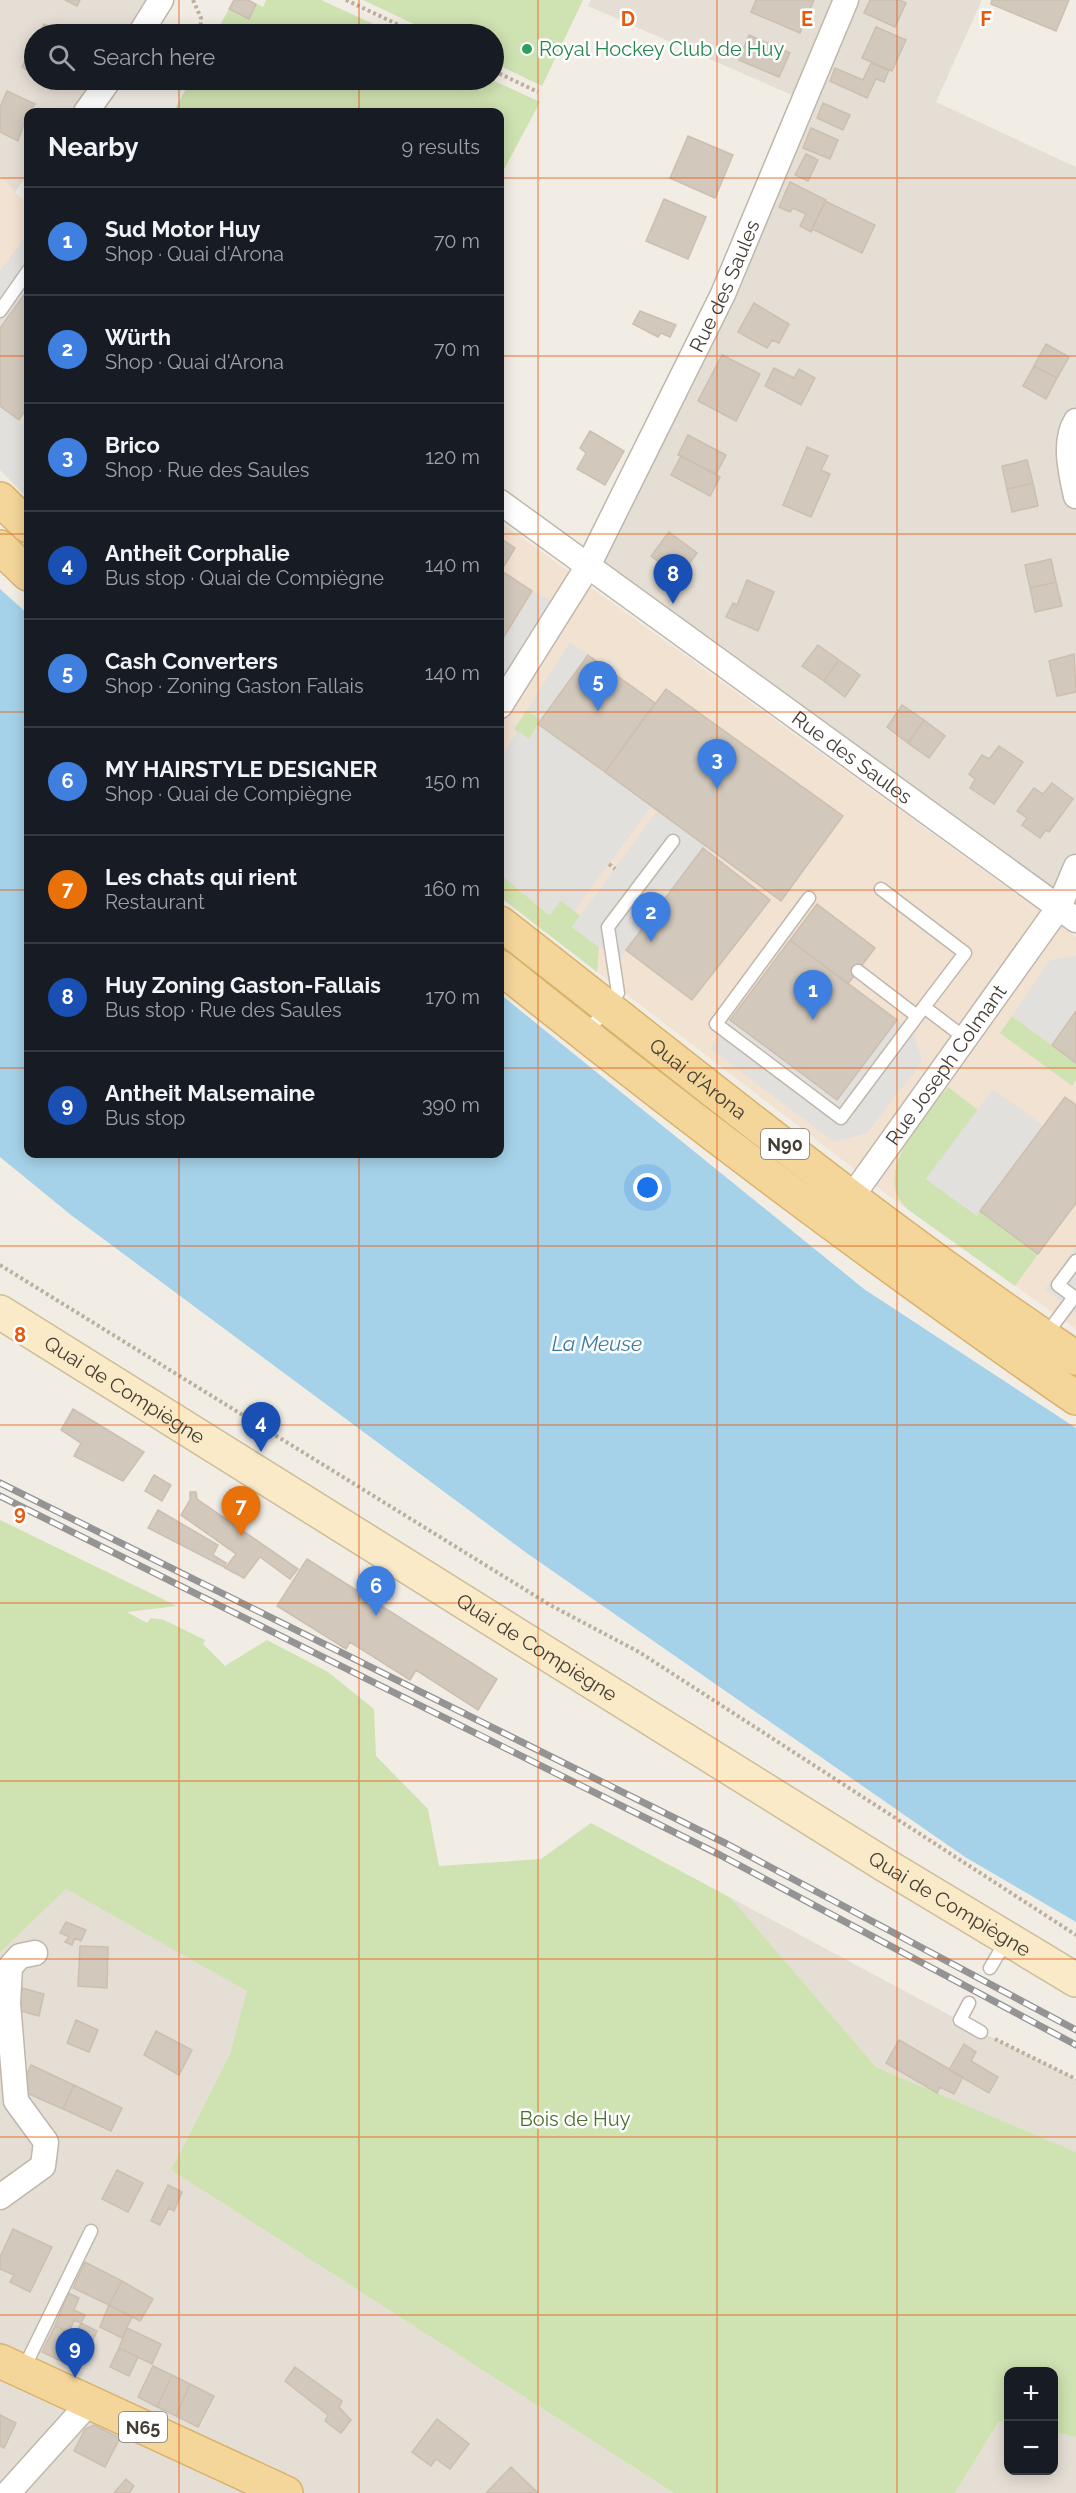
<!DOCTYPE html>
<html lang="en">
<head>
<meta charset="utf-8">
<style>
	:root { --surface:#171b24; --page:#20242c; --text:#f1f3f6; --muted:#9ea1a6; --line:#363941; --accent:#0b8043 }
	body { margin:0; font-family:Raleway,sans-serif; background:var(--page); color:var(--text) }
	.controls { position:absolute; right:18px; bottom:18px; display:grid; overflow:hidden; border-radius:12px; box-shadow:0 3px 15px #0003 }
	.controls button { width:54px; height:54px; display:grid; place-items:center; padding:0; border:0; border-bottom:2px solid var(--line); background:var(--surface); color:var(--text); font:30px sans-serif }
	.you { position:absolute; left:648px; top:1188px; width:21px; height:21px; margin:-15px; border:4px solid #fff; border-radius:50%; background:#1a73e8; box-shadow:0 0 0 9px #1a73e833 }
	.badge { display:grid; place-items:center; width:39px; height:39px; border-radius:50%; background:var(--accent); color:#fff; font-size:20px; font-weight:700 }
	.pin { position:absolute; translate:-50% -50px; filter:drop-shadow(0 2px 3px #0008) }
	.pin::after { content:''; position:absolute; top:32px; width:21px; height:18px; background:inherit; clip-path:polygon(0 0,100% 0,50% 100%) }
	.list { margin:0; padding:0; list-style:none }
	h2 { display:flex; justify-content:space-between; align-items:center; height:78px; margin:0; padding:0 24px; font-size:26px }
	h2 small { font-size:20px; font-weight:400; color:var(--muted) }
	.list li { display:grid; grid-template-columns:39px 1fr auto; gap:18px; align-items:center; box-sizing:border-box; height:108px; padding:0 24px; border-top:2px solid var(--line) }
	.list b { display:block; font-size:22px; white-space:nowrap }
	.list p { margin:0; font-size:20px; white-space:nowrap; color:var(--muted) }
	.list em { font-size:20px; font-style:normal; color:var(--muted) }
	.icon { flex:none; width:33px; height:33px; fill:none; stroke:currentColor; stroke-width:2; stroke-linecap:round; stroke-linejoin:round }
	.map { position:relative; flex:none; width:1076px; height:2493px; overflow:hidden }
	.search { position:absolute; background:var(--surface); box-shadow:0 3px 15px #0003; left:24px; top:24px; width:480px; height:66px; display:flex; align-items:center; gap:15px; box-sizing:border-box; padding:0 21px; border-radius:33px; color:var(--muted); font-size:22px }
	.panel { position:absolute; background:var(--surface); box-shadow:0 3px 15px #0003; left:24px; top:108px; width:480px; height:1050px; border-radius:12px }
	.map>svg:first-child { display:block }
</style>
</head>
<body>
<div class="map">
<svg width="1076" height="2493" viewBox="0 0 1076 2493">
	<rect width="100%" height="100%" fill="#f1ede5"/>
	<path fill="#e5ded4" d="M0,0H153L130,34H34V80H97L73,112H28V174L15,192L0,176Z
		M591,0H840L801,99L588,6Z
		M846,0H982L936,102L1076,167V920L588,566Z
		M66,1889L248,1991L230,2054L171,2170L674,2493H0V1953Z
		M731,1898L981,2032L1076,2079V2152L876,2067Z
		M999,2421L1008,2423V2470H1054V2432L1076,2437V2493H955Z"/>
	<path fill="#f2e2d2" d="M0,176L28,206V498L0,470Z
		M500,522L1076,937V1329L893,1199L500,897Z"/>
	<path fill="#cfe2b1" d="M234,0H248L263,7L266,0H321L395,34H215Z
		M363,0H583L542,86L494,63V34H435Z
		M191,80H492L540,102L500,177V112H173Z
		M527,710L541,720L529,739L514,729Z
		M500,874L549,915L561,900L580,916L572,927L599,947L597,972L500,897Z
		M1012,1016L1076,1063V1080L1072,1086L1000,1033Z
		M948,1087L978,1110L926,1179L977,1216L980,1211L1038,1254L1015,1286L910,1211C906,1207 900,1202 898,1197C881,1161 928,1114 948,1087Z
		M0,1520L177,1606L127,1612L147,1623L151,1618L164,1620L205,1640L203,1644L225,1666L267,1640L328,1672L374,1709L376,1756L428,1809L439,1866L541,1859L591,1823L731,1898L876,2067L1076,2152V2437L1054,2432V2372H1008V2423L999,2421L955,2493H674L171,2170L230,2054L247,1991L66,1889L0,1953Z"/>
	<path fill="#e2e0dd" d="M28,233V289L0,328V271Z
		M0,406L28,427L25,432L28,435V498L0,470Z
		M532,591L555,603L500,689V643Z
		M570,642L588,655L541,720L527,710Z
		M538,724L651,807L574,911L561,900L550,915L500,874V760L517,731L529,739Z
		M657,811L705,846L618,961L572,927Z
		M1076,956V1011L1052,1045L1012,1016L1050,960Z
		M730,1020L837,1100L897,1020L915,1035L922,1062L867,1133L834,1142L710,1048Z
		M993,1089L1044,1126L977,1216L926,1179Z
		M1076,1247V1313L1045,1289Z"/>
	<path fill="#a6d2e9" d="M0,589L28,614V1154H500V994L864,1289L1076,1428V1922L965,1857L528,1554L71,1215L0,1157Z"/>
	<path fill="#d2c8bc" stroke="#ccbfb0" stroke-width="1.5" d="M65,0H80L77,6Z
		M234,0H248L256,4L249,19L229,9Z
		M756,0H814L800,33L751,12Z
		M870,0H899L906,3L895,27L864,13Z
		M992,0H1069L1056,31L991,4Z
		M44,24L65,34H38Z
		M876,27L906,40L892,71L862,58Z
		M749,35L790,53L779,77L739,60Z
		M34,42V74L22,67Z
		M871,63L889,70L884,82L876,79L867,98L830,81L835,68L863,80Z
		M46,80H59L56,85Z
		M7,91L35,104L28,112L18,141L0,132V107Z
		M823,103L850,115L843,130L817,118Z
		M811,128L838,140L830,159L803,148Z
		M688,136L733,155L715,198L670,178Z
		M806,154L818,160L808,181L795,175Z
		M790,182L826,200L811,232L800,226L806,214L793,208L790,212L779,207Z
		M664,199L706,217L688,259L646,241Z
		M825,201L875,225L862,253L812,229Z
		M28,289V406L19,420L0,406V328Z
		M754,303L789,324L779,343L772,340L767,348L738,332Z
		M640,311L676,325L670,337L661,333L658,337L633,324Z
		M1046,344L1069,357L1057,378L1034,366Z
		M722,355L760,374L736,421L698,401Z
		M1034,366L1057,378L1046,399L1023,386Z
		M774,368L794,378L799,369L815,378L801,405L765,386Z
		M590,431L624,451L605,485L577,469L586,453L580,448Z
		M688,435L726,455L716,474L678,455Z
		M807,447L828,456L821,470L830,474L811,517L783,505Z
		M681,456L720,477L710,496L671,475Z
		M1027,460L1033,483L1007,489L1002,466Z
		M1033,483L1038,506L1012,512L1007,489Z
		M669,532L697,553L680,577L651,556Z
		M500,538L515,548L501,571L500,570Z
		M1051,559L1056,582L1030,588L1025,565Z
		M500,570L532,591L500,643Z
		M747,580L774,592L758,631L726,617L733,603L737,605Z
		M1056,582L1062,606L1035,612L1030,588Z
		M818,645L839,660L824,681L802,666Z
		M1074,654L1076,692L1057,696L1049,661Z
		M588,655L655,703L605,772L538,724Z
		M839,660L860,675L845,697L824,681Z
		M666,689L843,816L781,901L605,772Z
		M902,705L924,720L908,743L887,727Z
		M924,720L945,736L929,758L908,743Z
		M999,746L1023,762L994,804L970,788L975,779L969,774L982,755L989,759Z
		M1052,783L1073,799L1049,832L1046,830L1040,838L1022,825L1027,818L1017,811L1034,788L1043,794Z
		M703,848L770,900L692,1000L626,950Z
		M817,904L875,948L848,984L790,940Z
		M790,940L897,1020L837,1100L730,1020Z
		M1076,1011V1063L1052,1045Z
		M1065,1097L1076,1105V1203L1038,1254L980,1211Z
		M73,1409L144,1452L123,1481L74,1456L81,1443L61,1430Z
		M154,1475L171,1485L162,1501L145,1491Z
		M190,1492H196L197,1499L298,1569L290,1579L260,1557L244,1578L225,1568L236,1554L181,1515L190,1500Z
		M158,1510L218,1545L213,1555L226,1563L224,1567L148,1528Z
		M307,1559L497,1679L478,1710L416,1670L410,1680L350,1642L346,1649L277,1606Z
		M66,1922L86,1930L81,1941L75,1938L72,1945L65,1942L69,1937L60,1933Z
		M80,1946L108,1947L107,1988L78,1986Z
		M22,1988L44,1994L39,2016L17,2010Z
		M76,2020L98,2030L89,2052L67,2043Z
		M156,2031L192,2050L179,2075L144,2055Z
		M899,2040L963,2077L954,2094L940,2087L937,2093L886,2063Z
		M964,2044L976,2052L971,2061L998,2077L989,2093L949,2070Z
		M31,2065L74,2085L63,2109L20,2090Z
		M74,2085L122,2108L111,2131L63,2109Z
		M117,2170L143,2183L128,2212L102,2199Z
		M168,2185L182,2192L174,2211L169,2208L160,2225L151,2221Z
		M13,2229L52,2247L30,2292L10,2282L14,2275L0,2269V2257Z
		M85,2262L122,2281L109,2305L73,2288Z
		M122,2281L153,2299L140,2321L109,2305Z
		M68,2293L79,2298L74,2310L85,2315L81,2323L74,2320L69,2332L55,2326Z
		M109,2305L132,2317L122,2338L100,2327Z
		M81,2323L97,2331L79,2370L63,2362Z
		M55,2326L76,2335L63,2362L42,2352Z
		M127,2328L161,2344L152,2364L119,2348Z
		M119,2348L138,2357L129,2376L110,2367Z
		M153,2366L172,2375L157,2407L138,2397Z
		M295,2367L342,2401L339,2407L351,2420L341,2433L325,2421L328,2415L285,2381Z
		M172,2375L190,2384L176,2416L157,2407Z
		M190,2384L214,2396L198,2427L176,2416Z
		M0,2415L16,2423L4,2448L0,2446Z
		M437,2419L469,2444L450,2469L436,2459L431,2466L412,2452Z
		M94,2425L120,2438L105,2467L74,2451L85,2429Z
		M511,2467L538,2493H486Z
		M126,2479L134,2486L129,2493H114Z"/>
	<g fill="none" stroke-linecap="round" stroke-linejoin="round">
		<defs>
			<path id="service" d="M0,311L28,271
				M881,889L965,953L924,1007
				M809,898L716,1024L841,1118L924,1007L965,1038
				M858,971L917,1016
				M586,1034L618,993L608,927L673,841
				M1045,1336L1074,1297L1058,1285L1076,1261
				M990,1968L1006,1941
				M969,2003L960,2020L981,2032
				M23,2370L91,2231"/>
			<g id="minor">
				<path d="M140,34L161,0"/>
				<path d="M86,112L109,80"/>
				<path d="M1076,421C1063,441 1071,474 1076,496"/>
				<path id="s1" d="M500,502L1076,920"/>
				<path id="s2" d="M500,706L588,566L723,294L846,0"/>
				<path id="s3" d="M843,1209L1059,907L1076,867"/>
				<path d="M0,2197L43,2166L46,2142L16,2101L8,2003L10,1967L20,1956L35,1953"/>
				<path d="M8,2493L90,2402"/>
			</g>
			<g id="secondary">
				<path id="s4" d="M0,1312L885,1865L1076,1980"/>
			</g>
			<g id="primary">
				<path d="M0,499L28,526"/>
				<path d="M0,547L28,574"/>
				<path id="s5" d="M500,923C689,1070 876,1225 1076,1358"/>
				<path d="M500,967C687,1117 879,1262 1076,1398"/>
				<path d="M0,2361L286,2493"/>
			</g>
		</defs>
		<use href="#service" stroke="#bfb7ac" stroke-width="15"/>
		<use href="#minor" stroke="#bfb7ac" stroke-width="27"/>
		<use href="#secondary" stroke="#cdbd98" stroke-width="36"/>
		<use href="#primary" stroke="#d9b26c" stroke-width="36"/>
		<path stroke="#bcaf9b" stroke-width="4" stroke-dasharray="3 3" stroke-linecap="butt" d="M193,0L201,18L200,34
			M346,0L418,34
			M494,71L538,92
			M207,80L209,81
			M609,864L615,869
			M0,1265L550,1605L639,1652L1076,1935
			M995,2039L1076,2079"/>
		<use href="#service" stroke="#fff" stroke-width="12"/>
		<use href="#minor" stroke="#fff" stroke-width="24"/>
		<use href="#secondary" stroke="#faeac7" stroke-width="33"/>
		<use href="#primary" stroke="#f5d69a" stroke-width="33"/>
		<defs>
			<path id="rail" d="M0,1483L727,1844L1076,2030
				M0,1496L720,1855L1076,2045"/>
		</defs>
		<use href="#rail" stroke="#949494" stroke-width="7"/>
		<use href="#rail" stroke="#fff" stroke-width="4.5" stroke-dasharray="14" stroke-linecap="butt"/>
	</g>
	<path fill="none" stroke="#e8590c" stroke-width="1.5" stroke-opacity="0.55" d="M179,0V34M359,0V34M538,0V2493M717,0V2493M897,0V2493M179,80V112M359,80V112M0,178H28M500,178H1076M0,356H28M500,356H1076M0,534H28M500,534H1076M0,712H28M500,712H1076M0,890H28M500,890H1076M0,1068H28M500,1068H1076M179,1154V2493M359,1154V2493M0,1246H1076M0,1425H1076M0,1603H1076M0,1781H1076M0,1959H1076M0,2137H1076M0,2315H1076"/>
	<circle fill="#2e9e5b" stroke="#fff" stroke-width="2" cx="527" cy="49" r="6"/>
	<g text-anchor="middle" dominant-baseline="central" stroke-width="5" stroke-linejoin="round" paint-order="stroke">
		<g fill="#fff" stroke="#7b7772" stroke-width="1.5">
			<rect x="761" y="1129" width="48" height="30" rx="4.5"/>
			<rect x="119" y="2412" width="48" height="30" rx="4.5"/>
		</g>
		<g font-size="18" font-weight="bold" fill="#433d35">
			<text x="785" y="1144">N90</text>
			<text x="143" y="2427">N65</text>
		</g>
		<g font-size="20" fill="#27864d" stroke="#fff" text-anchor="start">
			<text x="539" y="49">Royal Hockey Club de Huy</text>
		</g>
		<g font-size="20" fill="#433d35" stroke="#fff">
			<text stroke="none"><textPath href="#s2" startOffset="477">Rue des Saules</textPath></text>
			<text stroke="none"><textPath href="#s1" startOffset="435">Rue des Saules</textPath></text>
			<text stroke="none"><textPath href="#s3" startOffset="177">Rue Joseph Colmant</textPath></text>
			<text stroke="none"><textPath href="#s5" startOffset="252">Quai d'Arona</textPath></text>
			<text stroke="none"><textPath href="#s4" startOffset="147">Quai de Compiègne</textPath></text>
			<text stroke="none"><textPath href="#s4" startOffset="633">Quai de Compiègne</textPath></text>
			<text stroke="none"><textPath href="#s4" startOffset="1119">Quai de Compiègne</textPath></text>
		</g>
		<g font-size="20" fill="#4a6f2e" stroke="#fff">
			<text x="575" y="2119">Bois de Huy</text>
		</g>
		<g font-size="21" font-style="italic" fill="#387da5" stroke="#fff">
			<text x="597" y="1343">La Meuse</text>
		</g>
	</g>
	<g font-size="20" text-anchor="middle" font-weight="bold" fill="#e8590c" stroke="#fff" stroke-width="5" stroke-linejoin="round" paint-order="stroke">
		<text x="628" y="26">D</text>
		<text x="807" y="26">E</text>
		<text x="986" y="26">F</text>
		<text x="20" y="1342">8</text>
		<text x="20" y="1520">9</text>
	</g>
</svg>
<div class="controls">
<button>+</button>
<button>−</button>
</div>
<div class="you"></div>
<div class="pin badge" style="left:813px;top:1020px;background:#3f7fe0">1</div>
<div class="pin badge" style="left:651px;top:942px;background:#3f7fe0">2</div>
<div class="pin badge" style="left:717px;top:789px;background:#3f7fe0">3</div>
<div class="pin badge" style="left:261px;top:1452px;background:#1a4fb4">4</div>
<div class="pin badge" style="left:598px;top:711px;background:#3f7fe0">5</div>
<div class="pin badge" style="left:376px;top:1616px;background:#3f7fe0">6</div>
<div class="pin badge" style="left:241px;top:1536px;background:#e8710a">7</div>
<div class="pin badge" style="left:673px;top:604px;background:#1a4fb4">8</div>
<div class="pin badge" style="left:75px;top:2378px;background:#1a4fb4">9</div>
<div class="search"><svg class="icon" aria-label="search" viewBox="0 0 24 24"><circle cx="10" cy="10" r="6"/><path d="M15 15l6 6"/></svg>Search here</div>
<section class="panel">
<h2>Nearby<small>9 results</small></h2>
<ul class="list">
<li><span class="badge" style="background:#3f7fe0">1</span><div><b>Sud Motor Huy</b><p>Shop · Quai d'Arona</p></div><em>70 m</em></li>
<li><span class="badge" style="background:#3f7fe0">2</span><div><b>Würth</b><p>Shop · Quai d'Arona</p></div><em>70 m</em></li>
<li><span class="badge" style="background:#3f7fe0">3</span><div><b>Brico</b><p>Shop · Rue des Saules</p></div><em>120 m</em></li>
<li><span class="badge" style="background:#1a4fb4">4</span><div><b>Antheit Corphalie</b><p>Bus stop · Quai de Compiègne</p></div><em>140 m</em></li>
<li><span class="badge" style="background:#3f7fe0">5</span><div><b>Cash Converters</b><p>Shop · Zoning Gaston Fallais</p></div><em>140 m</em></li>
<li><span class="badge" style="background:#3f7fe0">6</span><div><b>MY HAIRSTYLE DESIGNER</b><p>Shop · Quai de Compiègne</p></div><em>150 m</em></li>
<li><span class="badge" style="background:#e8710a">7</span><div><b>Les chats qui rient</b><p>Restaurant</p></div><em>160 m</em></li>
<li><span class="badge" style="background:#1a4fb4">8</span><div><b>Huy Zoning Gaston-Fallais</b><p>Bus stop · Rue des Saules</p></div><em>170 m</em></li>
<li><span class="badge" style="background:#1a4fb4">9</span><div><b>Antheit Malsemaine</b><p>Bus stop</p></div><em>390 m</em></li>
</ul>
</section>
</div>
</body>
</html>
